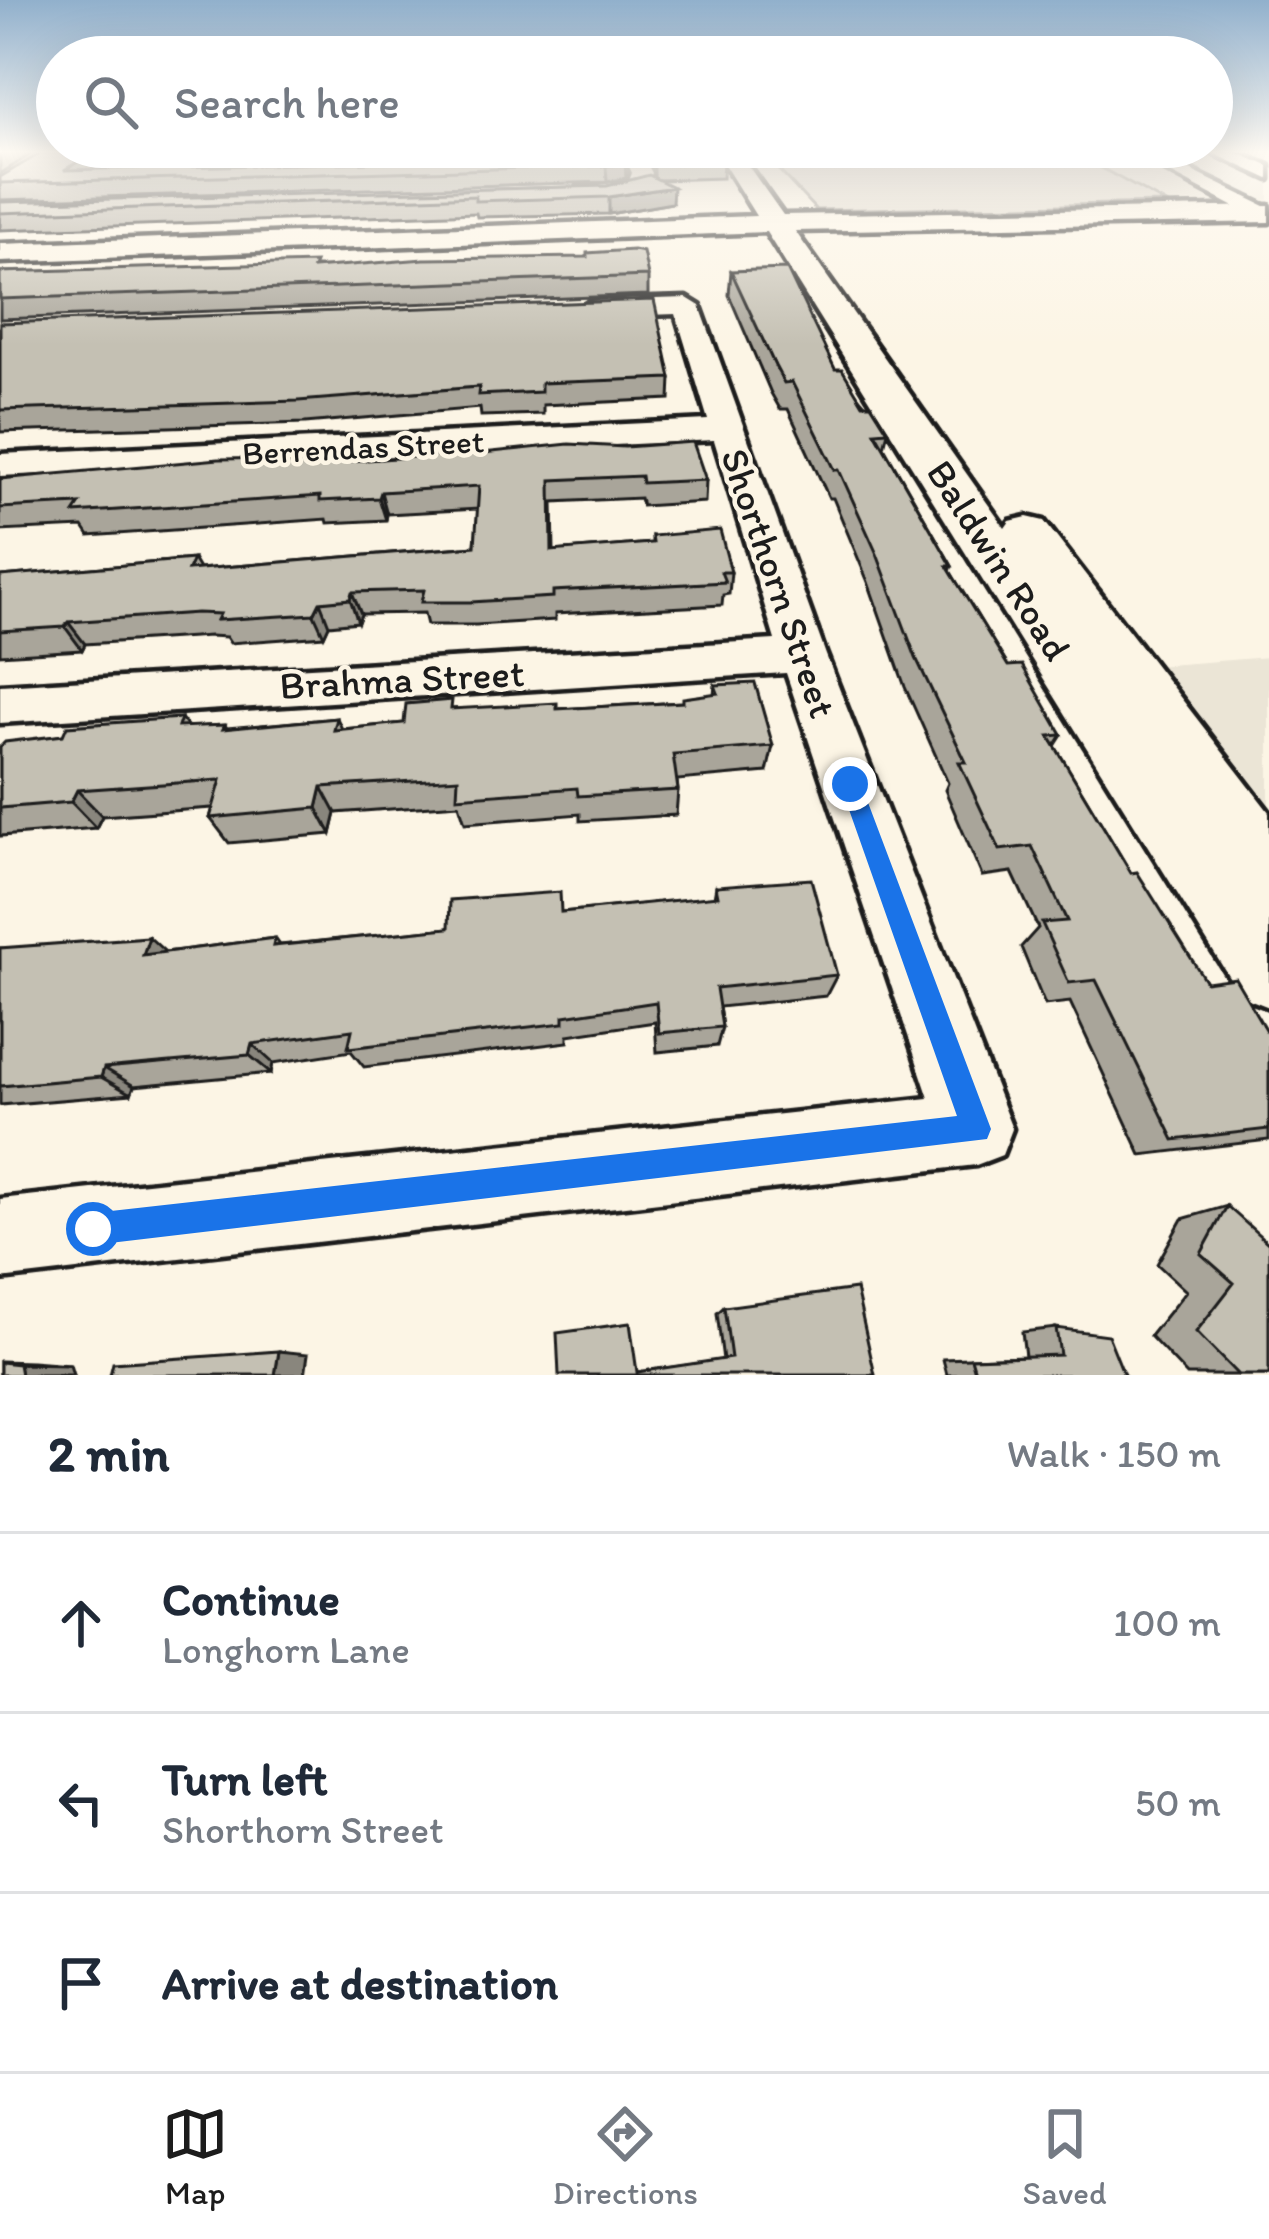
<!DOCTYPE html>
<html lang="en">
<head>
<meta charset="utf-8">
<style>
	:root { --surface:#fff; --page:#f2f2f3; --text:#1f2937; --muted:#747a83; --line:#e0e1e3; --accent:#1c1c1c }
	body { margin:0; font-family:Itim,sans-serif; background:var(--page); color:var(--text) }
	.stop { position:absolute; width:36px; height:36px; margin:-27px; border:9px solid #1a73e8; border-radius:50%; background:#fff }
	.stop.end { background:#1a73e8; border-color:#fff; box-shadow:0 3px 12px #0008 }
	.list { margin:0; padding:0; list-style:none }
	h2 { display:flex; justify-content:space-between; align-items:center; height:156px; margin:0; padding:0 48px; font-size:51px }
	h2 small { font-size:39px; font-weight:400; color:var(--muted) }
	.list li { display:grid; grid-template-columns:78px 1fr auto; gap:36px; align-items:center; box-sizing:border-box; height:180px; padding:0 48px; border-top:3px solid var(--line) }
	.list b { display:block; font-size:45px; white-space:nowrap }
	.list p { margin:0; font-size:39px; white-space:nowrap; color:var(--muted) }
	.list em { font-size:39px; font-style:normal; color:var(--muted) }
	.icon { flex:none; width:66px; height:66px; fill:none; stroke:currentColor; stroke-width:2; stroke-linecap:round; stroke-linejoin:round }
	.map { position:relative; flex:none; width:1269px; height:1375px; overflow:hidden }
	.search { position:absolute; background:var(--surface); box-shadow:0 12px 48px #0002; left:36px; right:36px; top:36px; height:132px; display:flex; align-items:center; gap:30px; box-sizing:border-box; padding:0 42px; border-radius:66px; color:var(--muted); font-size:45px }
	.sheet { height:696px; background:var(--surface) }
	nav { display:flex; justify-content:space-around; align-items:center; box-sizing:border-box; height:168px; border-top:3px solid var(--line); background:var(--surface); font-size:33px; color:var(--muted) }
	nav a { display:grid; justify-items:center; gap:6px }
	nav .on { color:var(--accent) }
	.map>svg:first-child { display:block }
</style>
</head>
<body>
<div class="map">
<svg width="1269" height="1375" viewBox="0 0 1269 1375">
	<rect width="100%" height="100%" fill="#fcf5e5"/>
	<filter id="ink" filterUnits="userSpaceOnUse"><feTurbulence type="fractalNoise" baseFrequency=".00833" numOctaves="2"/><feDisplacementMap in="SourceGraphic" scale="24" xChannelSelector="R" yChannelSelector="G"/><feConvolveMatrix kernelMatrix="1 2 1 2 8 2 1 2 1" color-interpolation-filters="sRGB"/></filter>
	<g filter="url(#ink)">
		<path fill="#ebe5d6" d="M1074,153H1269V200L1165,203Z
			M1269,657V905L1103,670Z"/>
		<path fill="#dbd5c8" stroke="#7c7872" stroke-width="3" d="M763,153H1074L1165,203L816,210Z"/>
		<path fill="#b0aba1" stroke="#75726c" stroke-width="3" d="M153,153H549L550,161L124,171Z"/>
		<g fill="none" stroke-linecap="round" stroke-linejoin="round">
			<path stroke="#575551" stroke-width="3" d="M161,153L168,164L506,153"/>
			<defs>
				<path id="minor" d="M623,153H641L652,173L644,190L577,196V188L629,181L632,173Z
					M1133,153H1155L1269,208V219H1257Z
					M1213,153H1237L1269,166V179Z
					M687,298L700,306L826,655L1012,1129L1002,1155L976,1165L0,1279V1199L929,1098L786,673L0,723V685L775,640L714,440L0,476V454L708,420L676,314L591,317L578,309L591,301Z"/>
				<path id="major" d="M717,153H739L783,215L1269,206V222L795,231L1005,528L1010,521L1027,517L1044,521L1269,812V1007L1241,996L766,232L0,262V244L756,216Z"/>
			</defs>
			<use href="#minor" stroke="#1c1c1c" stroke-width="9"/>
			<use href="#major" stroke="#1c1c1c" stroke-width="9"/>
			<use href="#minor" fill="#fcf5e5" fill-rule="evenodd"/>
			<use href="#major" fill="#fcf5e5" fill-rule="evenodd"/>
		</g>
		<path fill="#a9a59a" stroke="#1c1c1c" stroke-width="3" d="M573,153H623L625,163L626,178L607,182L0,200V177L106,164L98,169L574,157Z
			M646,153H716L723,162L722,178L659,180L672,203L609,214L477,217L476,213L0,230V202L607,186L654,177V167Z
			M317,267L648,276V295L0,319V272Z
			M731,271L835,369L888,431L884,447L952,566L950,571L1008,666L1062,735L1055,746L1131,873L1206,982L1269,1036V1140L1141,1155L1070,1002L1045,1005L1021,947L1038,928L1012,872L982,876L945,790L948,783L905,687L868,582L833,498H829L788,409H780L771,393L729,295Z
			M0,323L671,378L670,399L543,405V414L481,416L480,408L305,423L0,432Z
			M474,449L475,454L706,480L705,502L642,506L640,498L553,502L554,551L652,543V536L731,572L729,594L723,595L722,605L555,614V620L476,625H427L424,613L361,614L358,622L329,625L324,636L230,643L226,637L210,636L85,644L82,650L0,655V576L193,559L199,569L475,546L478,509L387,514L386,520L328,523L327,519L89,536L83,527L0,531V479L294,464L442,455Z
			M715,685L773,746L767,772L677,780L678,790L676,815L580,821V814L465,823L459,804L336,813L331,834L229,843L210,818L213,808L102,816L96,828L0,836V747L63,735L181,718L188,727L225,725L227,728L337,718L342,729L404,723L454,709H557L682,702L714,694Z
			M716,886L837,975L826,996L719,1007L722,1027L717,1046L657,1052L655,1022L568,1035V1042L364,1067L351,1051L273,1063L271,1073L134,1086L131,1094L0,1105V948L165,952L275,938L280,945L449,928L563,912L714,897Z
			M1227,1206L1269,1375H1187L1150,1336L1186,1291L1157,1264L1182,1219Z
			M724,1307L875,1375L637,1372L723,1360L717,1313Z
			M1056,1328L1124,1375H947L943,1359L1025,1356L1022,1332Z
			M0,1361L32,1362L70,1365L0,1375Z"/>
		<path fill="#89867d" stroke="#1c1c1c" stroke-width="3" d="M2,153H33L0,174V154Z
			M93,153H101L106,164L79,181L64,170Z
			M625,163L626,178L607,182L606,166Z
			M673,187L672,203L609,214V197Z
			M381,492L387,514L386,520L379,498Z
			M352,592L361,614L358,622L350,599Z
			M320,602L329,625L324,636L314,614Z
			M68,622L85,644L82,650L65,627Z
			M322,787L336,813L331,834L317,808Z
			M77,790L102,816L96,828L71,802Z
			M149,937L174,960L143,955Z
			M252,1044L273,1063L271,1073L249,1055Z
			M104,1068L134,1086L131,1094L101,1077Z
			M279,1351L308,1354L305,1375H275Z
			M19,1364L70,1365L73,1375H21Z"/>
		<path fill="#c4c0b3" stroke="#1c1c1c" stroke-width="3" d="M41,153H93L64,170L576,157L575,153H623L625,163L606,166L0,183V177Z
			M655,153H716L723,162L654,165L656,156Z
			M649,175L673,187L609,197L475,201V196L0,213V202L607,186Z
			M633,250L643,252L648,276L0,299V272L315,263L313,268L424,259L587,257V253Z
			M787,269L835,369H842L863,404H871L888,431L875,432L952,566H947L1008,666L1022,665L1062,735L1049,736L1131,873L1137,872L1206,982L1235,978L1269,1036V1129L1174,1140L1096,980L1069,983L1042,923L1067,921L1032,846L1000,850L959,762H966L916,658L877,554L839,470H835L792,382L784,383L775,366L731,271Z
			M654,300L671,378L541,383V392L478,395L479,387L298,401L0,410V323Z
			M693,442L706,480L642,483L641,476L551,480L552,551L653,543L652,536L720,530L731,572H721L725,582L553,591V597L471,602H421L424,590L352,592L350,599L320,602L314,614L217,620L220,614L197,613L68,622L65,627L0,631V576L193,559L188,570L475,546L479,486L381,492L379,498L320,501V496L74,513L80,504L0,508V479L219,459L291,458L290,465L442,455L443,450L474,449L473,454L569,444L625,447Z
			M755,683L773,746L673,754L678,790L578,796L577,788L457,797L458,778L322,787L317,808L210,818L221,780L77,790L71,802L0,808V747L5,742L63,735L67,726L181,718L178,727L225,725L223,729L337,718L334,730L404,723L406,704L452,700L451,709L557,703V709L683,702V698L718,693L715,685Z
			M811,879L837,975L716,988L722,1027L659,1033L656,1002L564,1016V1023L348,1048L352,1030L252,1044L249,1055L104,1068L101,1077L0,1086V948L149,937L143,955L275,938L273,946L449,928L450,900L560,892L561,912L718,896L716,886Z
			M1227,1206L1269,1244V1375H1238L1196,1332L1234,1283L1201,1254Z
			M856,1289L875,1375H559L557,1333L630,1323L637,1372L731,1358L724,1307Z
			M1056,1328L1108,1335L1124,1375H976L971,1358L1060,1355Z
			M279,1351L275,1375H110L113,1363Z
			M0,1362L19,1364L21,1375H0Z"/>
	</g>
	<linearGradient id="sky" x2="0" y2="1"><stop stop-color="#91b0cc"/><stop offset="0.44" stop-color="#fefaf3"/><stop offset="1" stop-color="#fefaf3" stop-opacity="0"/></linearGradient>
	<rect width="1269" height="345" fill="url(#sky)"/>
	<path fill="#1a73e8" d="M850,775L861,784L991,1129L987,1139L93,1245L82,1240L77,1229L82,1218L93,1213L957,1116L840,784Z"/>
	<g text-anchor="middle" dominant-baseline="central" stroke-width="9" stroke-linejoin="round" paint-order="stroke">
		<g font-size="33" fill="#1c1c1c" stroke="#fcf5e5">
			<text transform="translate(363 447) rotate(-3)">Berrendas Street</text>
		</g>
		<g font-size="39" fill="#1c1c1c" stroke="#fcf5e5">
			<text transform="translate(999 560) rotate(57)">Baldwin Road</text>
			<text transform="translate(779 583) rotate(71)">Shorthorn Street</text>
			<text transform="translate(402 679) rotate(-3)">Brahma Street</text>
		</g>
	</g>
</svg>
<div class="stop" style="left:93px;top:1229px"></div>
<div class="stop end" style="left:850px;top:784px"></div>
<div class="search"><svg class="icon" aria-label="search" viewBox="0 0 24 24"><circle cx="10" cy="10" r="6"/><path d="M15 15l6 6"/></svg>Search here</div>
</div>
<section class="sheet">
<h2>2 min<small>Walk · 150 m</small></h2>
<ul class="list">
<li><svg class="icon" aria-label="ahead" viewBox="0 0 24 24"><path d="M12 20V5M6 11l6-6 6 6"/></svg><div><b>Continue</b><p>Longhorn Lane</p></div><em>100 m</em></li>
<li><svg class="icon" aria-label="left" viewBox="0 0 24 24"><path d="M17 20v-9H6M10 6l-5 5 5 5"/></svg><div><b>Turn left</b><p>Shorthorn Street</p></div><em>50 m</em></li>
<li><svg class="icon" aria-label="arrive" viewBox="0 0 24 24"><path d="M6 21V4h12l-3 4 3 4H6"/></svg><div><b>Arrive at destination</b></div></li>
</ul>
</section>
<nav>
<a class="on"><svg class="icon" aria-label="map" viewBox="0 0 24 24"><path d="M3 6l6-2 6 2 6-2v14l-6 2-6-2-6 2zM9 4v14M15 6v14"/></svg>Map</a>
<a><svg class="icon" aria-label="directions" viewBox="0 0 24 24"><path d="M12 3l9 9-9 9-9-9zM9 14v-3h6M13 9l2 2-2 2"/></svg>Directions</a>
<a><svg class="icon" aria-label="saved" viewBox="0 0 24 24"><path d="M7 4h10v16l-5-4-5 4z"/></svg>Saved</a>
</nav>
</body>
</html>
